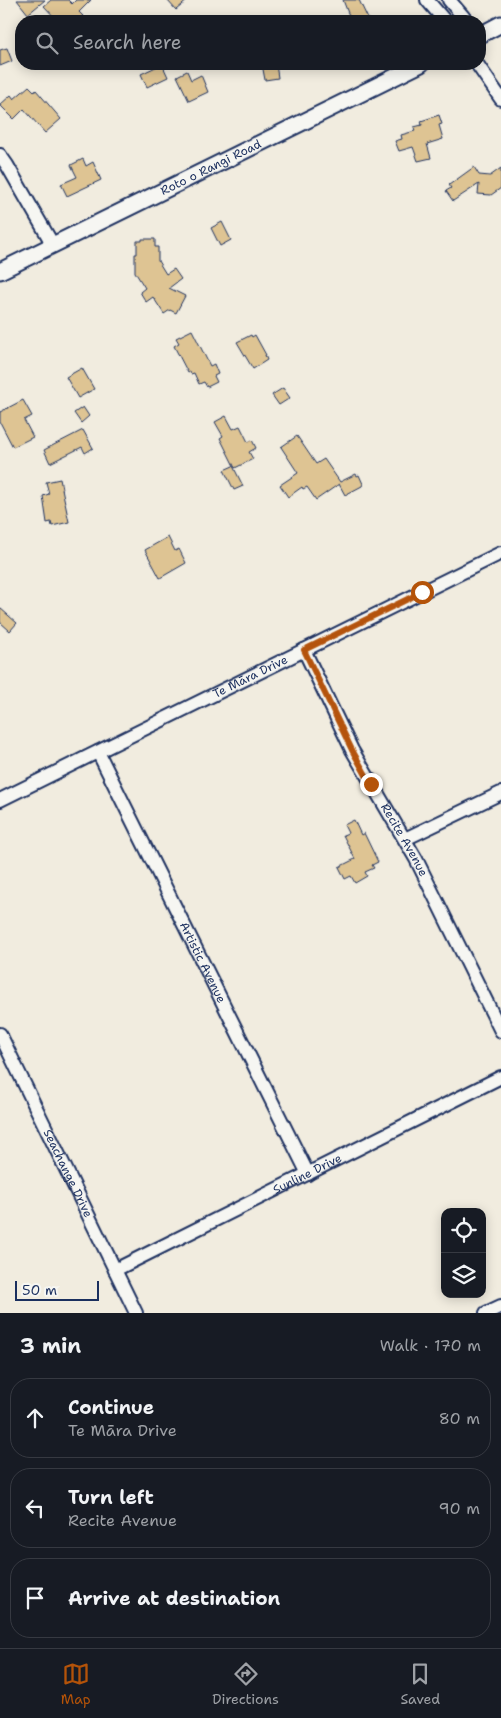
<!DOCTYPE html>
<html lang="en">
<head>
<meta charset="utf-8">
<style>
	:root { --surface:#171b24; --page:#242831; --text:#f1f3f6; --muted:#9ea1a6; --line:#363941; --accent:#b45309 }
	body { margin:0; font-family:"Shantell Sans",sans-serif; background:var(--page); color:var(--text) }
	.controls { position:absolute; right:15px; bottom:15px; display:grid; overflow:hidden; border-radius:10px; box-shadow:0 2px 12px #0003 }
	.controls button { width:45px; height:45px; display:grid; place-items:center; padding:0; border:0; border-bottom:1px solid var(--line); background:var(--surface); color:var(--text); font:25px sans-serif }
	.scale { position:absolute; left:15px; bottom:12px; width:84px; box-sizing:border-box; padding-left:5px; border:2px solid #1b2f5e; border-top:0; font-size:14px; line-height:18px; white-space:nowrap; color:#1b2f5e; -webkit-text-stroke:4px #f6f6f2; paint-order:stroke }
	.stop { position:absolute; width:15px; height:15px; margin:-11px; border:4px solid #b45309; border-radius:50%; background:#fff }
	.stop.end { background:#b45309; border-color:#fff; box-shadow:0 1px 5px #0008 }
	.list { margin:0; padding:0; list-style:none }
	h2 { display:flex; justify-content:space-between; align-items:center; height:65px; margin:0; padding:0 20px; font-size:21px }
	h2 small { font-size:16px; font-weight:400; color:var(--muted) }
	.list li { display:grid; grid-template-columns:32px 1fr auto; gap:15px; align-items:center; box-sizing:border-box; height:80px; margin:0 10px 10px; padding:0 10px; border:1px solid var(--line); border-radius:20px }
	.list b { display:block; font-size:19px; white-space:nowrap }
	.list p { margin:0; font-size:16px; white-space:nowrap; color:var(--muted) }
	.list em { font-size:16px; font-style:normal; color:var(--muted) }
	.icon { flex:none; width:28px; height:28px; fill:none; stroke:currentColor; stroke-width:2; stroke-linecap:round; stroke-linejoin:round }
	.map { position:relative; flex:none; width:501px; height:1313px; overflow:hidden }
	.search { position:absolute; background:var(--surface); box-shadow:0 2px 12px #0003; left:15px; right:15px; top:15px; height:55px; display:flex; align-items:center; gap:12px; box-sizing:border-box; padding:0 18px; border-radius:20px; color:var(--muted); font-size:19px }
	.sheet { height:335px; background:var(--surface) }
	nav { display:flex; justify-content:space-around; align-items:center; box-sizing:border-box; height:70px; border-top:1px solid var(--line); background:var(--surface); font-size:14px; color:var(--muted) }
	nav a { display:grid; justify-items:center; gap:2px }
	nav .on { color:var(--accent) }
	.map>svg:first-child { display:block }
</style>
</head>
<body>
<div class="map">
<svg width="501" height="1313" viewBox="0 0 501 1313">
	<rect width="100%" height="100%" fill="#f1ecdf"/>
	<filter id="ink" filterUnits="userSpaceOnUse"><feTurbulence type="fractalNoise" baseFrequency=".02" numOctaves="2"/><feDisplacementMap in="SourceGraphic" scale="10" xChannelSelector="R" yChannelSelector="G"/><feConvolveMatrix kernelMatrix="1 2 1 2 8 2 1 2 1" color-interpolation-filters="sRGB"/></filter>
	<g filter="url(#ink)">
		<path fill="#dec493" stroke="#1b2f5e" d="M17,0H45L28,14Z
			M51,0H68L72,4L76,0H91L79,12L83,16L77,21H58L44,6Z
			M167,0H188L176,10Z
			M343,0H359L369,21H351Z
			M7,48L12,61L0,66V50Z
			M162,64L168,77L147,87L141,74Z
			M262,64H276L278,78L265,80Z
			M187,71L191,80L201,75L208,92L189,101L177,76Z
			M29,86L35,92L36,90L61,119L45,133L24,109L14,119L0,105L11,95L14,99Z
			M439,115L442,124L439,125L443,139L427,144L431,158L418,161L413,147L399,151L395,141L402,139L401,135L415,131L414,127L422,125L421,121Z
			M83,159L86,166L93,162L101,180L67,196L61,184L77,177L71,165Z
			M474,167L479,175L490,176L501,168V188L491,195L478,194L479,184L453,201L446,191L451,188L449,185Z
			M222,222L231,240L220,246L211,228Z
			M142,239H155V247H158V261L166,274L174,269L181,279L169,288L185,296L176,313L170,310L164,314L153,297L146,302L140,292L145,288L135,272V254H137V241H142Z
			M192,330L210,366L214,364L218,374L214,376L217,382L207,387L204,382L199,384L194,373L191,374L190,372L188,373L174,346L179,343L176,338Z
			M251,335L252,337L255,335L266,355H265L267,360L253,369L237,342Z
			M82,368L94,389L78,398L66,377Z
			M283,388L290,398L279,405L272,395Z
			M23,400L32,416L24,420L33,437L13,447L0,422V412Z
			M83,407L89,416L81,423L74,413Z
			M226,416L233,429L240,426L248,442L252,440L256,448L249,452L253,459L235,468L220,438L223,436L215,422Z
			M83,430L93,448L85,453L82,447L50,463L44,450Z
			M297,436L316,464L324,459L340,482L356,474L357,476L359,475L363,484L362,486L345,495L339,484L316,500L307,487L303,489L302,487L288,497L280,485L298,473L281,447Z
			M233,466L243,486L234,490L224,470Z
			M60,479L69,522L52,526L51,522L47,523L43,496L49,494L46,482Z
			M168,537L175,551L179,549L186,563L160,578L145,550Z
			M0,608L17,623L10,631L0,622Z
			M354,820L361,835L364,833L378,862L372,865L374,868L365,872L367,876L355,883L351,876L345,879L339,867L355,859L343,835L348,833L344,825Z"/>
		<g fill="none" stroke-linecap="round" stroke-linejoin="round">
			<defs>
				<g id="minor">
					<path d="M427,0L445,21"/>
					<path d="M449,0L467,21"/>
					<path d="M477,64L501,99"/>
					<path d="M0,155L7,165L53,245"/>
					<path id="s1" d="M304,650L352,750L416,859L501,1031"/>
					<path id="s2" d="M98,752L308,1174"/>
					<path id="s3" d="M0,800L501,553"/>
					<path d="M405,839L501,793"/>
					<path id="s4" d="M0,1034L136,1313"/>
					<path id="s5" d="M115,1270L501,1077"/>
					<path d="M486,1313L501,1306"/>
				</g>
				<g id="tertiary">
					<path d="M480,35L501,24"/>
					<path id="s6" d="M0,271L421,64"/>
				</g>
			</defs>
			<use href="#minor" stroke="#1b2f5e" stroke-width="16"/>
			<use href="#tertiary" stroke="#1b2f5e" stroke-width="19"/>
			<use href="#minor" stroke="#f6f6f2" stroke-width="12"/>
			<use href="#tertiary" stroke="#f6f6f2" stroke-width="15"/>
		</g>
	</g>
	<g fill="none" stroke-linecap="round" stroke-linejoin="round" filter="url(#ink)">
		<path stroke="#b45309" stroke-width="6" d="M371,784L352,750L304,650L422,592"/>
	</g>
	<g text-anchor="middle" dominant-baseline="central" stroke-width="5" stroke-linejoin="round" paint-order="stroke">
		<g font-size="12" fill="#1b2f5e" stroke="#f6f6f2">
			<text stroke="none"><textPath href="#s6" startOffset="235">Roto o Rangi Road</textPath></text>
			<text stroke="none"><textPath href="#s3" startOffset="279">Te Māra Drive</textPath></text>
			<text stroke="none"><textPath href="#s1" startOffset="215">Recite Avenue</textPath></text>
			<text stroke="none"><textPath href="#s2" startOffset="235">Artistic Avenue</textPath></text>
			<text stroke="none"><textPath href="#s4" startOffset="155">Seachange Drive</textPath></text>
			<text stroke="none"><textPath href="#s5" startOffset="215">Sunline Drive</textPath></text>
		</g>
	</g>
</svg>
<div class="controls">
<button><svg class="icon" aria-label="locate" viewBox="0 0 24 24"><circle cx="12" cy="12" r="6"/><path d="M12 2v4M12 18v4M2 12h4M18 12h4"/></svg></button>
<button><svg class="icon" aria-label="layers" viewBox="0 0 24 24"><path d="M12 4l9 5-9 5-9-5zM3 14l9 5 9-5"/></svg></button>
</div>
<div class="scale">50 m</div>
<div class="stop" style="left:422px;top:592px"></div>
<div class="stop end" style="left:371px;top:784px"></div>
<div class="search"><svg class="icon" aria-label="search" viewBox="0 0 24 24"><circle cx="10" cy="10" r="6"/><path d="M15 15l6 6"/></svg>Search here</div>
</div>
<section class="sheet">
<h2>3 min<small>Walk · 170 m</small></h2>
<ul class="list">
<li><svg class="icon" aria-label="ahead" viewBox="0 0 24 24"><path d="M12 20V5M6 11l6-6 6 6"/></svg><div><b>Continue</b><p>Te Māra Drive</p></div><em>80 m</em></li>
<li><svg class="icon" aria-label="left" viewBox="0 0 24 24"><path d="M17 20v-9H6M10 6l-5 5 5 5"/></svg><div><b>Turn left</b><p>Recite Avenue</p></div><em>90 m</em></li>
<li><svg class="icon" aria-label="arrive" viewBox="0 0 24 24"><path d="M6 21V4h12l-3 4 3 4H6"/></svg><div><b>Arrive at destination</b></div></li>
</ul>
</section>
<nav>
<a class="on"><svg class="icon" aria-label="map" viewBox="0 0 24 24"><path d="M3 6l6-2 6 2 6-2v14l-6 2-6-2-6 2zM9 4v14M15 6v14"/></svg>Map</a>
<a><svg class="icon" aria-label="directions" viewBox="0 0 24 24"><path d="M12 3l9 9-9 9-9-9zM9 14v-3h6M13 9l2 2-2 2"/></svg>Directions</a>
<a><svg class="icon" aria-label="saved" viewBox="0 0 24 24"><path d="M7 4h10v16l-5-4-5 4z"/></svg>Saved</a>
</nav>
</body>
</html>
